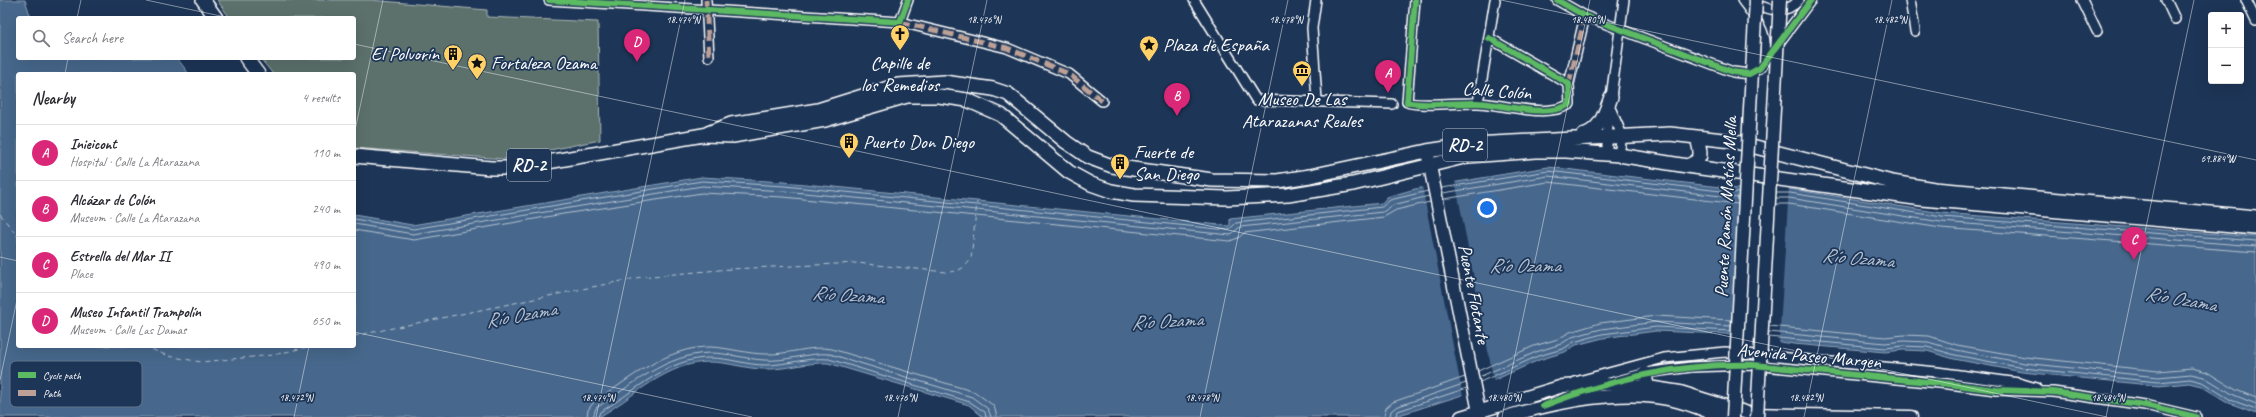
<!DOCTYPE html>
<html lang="en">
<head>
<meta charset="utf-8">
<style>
	:root { --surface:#fff; --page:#f2f2f3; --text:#2b2b33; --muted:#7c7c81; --line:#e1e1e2; --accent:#db2777 }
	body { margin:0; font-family:Caveat,sans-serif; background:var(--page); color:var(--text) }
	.controls { position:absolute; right:12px; top:12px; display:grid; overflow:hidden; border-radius:4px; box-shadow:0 4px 16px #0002 }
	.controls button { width:36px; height:36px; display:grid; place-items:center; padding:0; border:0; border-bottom:1px solid var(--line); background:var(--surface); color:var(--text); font:20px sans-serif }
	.you { position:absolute; left:1487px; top:208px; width:14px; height:14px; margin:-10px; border:3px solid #fff; border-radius:50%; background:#1a73e8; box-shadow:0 0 0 6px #1a73e833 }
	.badge { display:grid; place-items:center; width:26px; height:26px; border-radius:50%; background:var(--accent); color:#fff; font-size:13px; font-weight:700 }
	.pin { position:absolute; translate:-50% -33px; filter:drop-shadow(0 1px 2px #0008) }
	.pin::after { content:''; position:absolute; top:21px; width:14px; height:12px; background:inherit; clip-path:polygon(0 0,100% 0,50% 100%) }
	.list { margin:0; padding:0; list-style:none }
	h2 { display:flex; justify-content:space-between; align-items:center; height:52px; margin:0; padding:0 16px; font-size:17px }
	h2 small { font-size:13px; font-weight:400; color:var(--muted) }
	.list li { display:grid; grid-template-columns:26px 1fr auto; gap:12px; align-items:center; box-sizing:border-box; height:56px; padding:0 16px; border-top:1px solid var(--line) }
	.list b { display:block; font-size:15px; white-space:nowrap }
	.list p { margin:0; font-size:13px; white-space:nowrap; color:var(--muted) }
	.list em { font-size:13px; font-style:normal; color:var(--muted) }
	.icon { flex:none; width:22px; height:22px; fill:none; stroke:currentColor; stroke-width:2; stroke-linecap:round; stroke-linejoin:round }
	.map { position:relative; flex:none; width:2256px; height:417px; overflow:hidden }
	.search { position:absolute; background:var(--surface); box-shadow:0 4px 16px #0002; left:16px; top:16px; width:340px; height:44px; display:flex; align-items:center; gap:10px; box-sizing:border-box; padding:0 14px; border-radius:4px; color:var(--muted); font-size:15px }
	.panel { position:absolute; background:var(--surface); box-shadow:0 4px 16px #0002; left:16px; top:72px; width:340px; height:276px; border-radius:4px }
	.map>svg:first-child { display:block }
</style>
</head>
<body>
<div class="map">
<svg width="2256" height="417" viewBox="0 0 2256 417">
	<rect width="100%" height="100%" fill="#1d3557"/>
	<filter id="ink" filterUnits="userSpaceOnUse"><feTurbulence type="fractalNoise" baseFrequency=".025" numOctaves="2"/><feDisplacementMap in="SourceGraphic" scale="8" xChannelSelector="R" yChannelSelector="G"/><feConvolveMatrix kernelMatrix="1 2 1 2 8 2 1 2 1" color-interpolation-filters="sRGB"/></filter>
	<g filter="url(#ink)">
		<path fill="#5c716c" stroke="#aeb8b6" d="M217,0H370L487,10V17L598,22L600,140L505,159L354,148V74H273L260,58H354V18H230Z"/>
		<path fill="#46678c" stroke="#90a4ba" d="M0,0H25L31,18H18V58H177L189,74H18V346H354V215L412,225L702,177L784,182L1230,226V219L1382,203L1387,197L1415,189L1548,167L1737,189H1790L1942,213L2256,237V413L2229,403L2201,386L2189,383L2159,386L2022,372L1954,359L1927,351L1903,350L1885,352L1794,344L1725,334L1656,331L1603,338L1576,345L1565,352L1539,360L1459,396L1393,417H983L969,405L828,363C806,362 786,370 764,369C746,369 728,362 710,362C667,362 634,397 599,417H0Z"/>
		<path fill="#1d3557" d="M1455,180L1494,382L1463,397L1422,186Z
			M1739,187H1789L1779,344L1730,337Z"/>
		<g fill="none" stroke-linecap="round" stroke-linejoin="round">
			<path stroke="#b5c2d1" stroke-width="1" d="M1442,188L1548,171L1738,193
				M1443,193L1548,176L1738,198
				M1776,193H1790L1942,217L2256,241
				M1776,198H1789L1941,222L2256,246
				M1444,199L1548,182L1738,204
				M1776,204H1789L1941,228L2256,252
				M354,219L413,229L702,181L784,186L1229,230L1236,223L1382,207L1390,200L1428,191
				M354,224L413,234L702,186L784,191L1230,235L1240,227L1383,212L1393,205L1429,196
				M354,230L414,240L563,214L702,193L783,197L1230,241L1238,238L1244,233L1384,217L1396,210L1430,202
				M1769,326L1885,337L1904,335L1929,336L1957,345L2025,357L2158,371L2192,368L2207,372L2236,390L2256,398
				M1769,332L1885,343L1904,341L1928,342L1956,350L2024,363L2158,377L2191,374L2204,377L2234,395L2256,404
				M1768,337L1885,348L1903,346L1927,347L1955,355L2023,368L2158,382L2190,379L2202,382L2231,400L2256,409
				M1478,371L1534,346L1558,339L1570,332L1600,323L1656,316L1731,320
				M1479,377L1536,352L1561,344L1572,337L1601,329L1656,322L1731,326
				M1480,382L1538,356L1563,349L1574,342L1602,334L1656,327L1731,331
				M587,417L588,410L593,403C628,380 667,346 711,347C730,348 748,354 766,354C788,355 809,345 832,349L975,392L994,406L997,417
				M593,417L596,408C631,386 666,354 710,353C728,353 746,359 764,360C787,362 807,352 830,354L972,397L988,409L991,417
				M598,417L600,412C635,392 668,357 711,358C729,358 747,365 765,365C787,365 807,357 829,359L970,402L985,412L986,417
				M1384,417L1386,408L1393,402L1465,377
				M1390,417L1391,411L1396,407L1466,383
				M1395,417L1398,411L1467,388"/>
			<path stroke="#b5c2d1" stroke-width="1" stroke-dasharray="5 4" stroke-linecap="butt" d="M0,214L18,237
				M354,336L641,277L730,269L857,263L946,272C958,272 964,269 971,259L977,202
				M144,346L168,356L201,362L273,355L312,346"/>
			<defs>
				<path id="street" d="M549,0L900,22L1007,48L1069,74L1102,101
					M706,0L709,57
					M1194,0L1256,100L1392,104
					M1316,0L1312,28L1317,100
					M1415,0L1407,102C1417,107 1464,102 1478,103C1504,104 1546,119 1570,104L1569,84L1489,38
					M1557,0L1585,16L1733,72L1749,74L1760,68L1811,0
					M1742,0C1755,18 1772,36 1763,60
					M1910,0L1915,31
					M2082,0L2097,31
					M2166,0L2175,19
					M2246,0L2256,21
					M1752,2C1768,10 1785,16 1799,0
					M900,22L908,0
					M1569,84L1585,16
					M1478,103L1495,0
					M1611,110L1622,135L1619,155
					M1607,154V136L1611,97L1624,0
					M1575,382L1664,358L1725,352L1937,372L2019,383L2036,388
					M1613,382L1645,373L1691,367L1753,365L1949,384L1996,390L2053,392L2145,405L2196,417
					M1562,399L1595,388"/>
				<path id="secondary" d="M1427,151L1480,417
					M1645,373L1648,387
					M1461,417L1563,386L1605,384L1648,387L1680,392L1751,414L1911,417
					M1505,417C1557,402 1623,387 1677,401C1693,405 1708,412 1724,417"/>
				<path id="primary" d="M203,0L216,18
					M246,58L258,74
					M708,133L731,124L818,110L898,85L944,82L993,89L1008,94L1066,142L1088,157L1112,166L1212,180L1277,181L1310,176L1427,151L1473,144L1670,134L1732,141L1892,182L1934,189L2256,217
					M1583,135C1601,130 1605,113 1611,97
					M354,156L491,168H513L703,135L733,136L825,120L907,96H939L967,100L1001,115L1069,172L1091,184L1111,191L1134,195L1227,198L1288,195L1353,184L1468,156L1536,151H1566L1619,155L1687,166L1922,199L2256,228
					M1687,166C1704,160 1701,153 1697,138"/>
			</defs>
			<use href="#street" stroke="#fff" stroke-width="12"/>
			<use href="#secondary" stroke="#fff" stroke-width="15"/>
			<use href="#primary" stroke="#fff" stroke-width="16"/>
			<use href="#street" stroke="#1d3557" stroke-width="9"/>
			<use href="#secondary" stroke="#1d3557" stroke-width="12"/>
			<use href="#primary" stroke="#1d3557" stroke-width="13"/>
			<defs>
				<path id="secondary-bridge" d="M1733,417L1756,0
					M1757,417L1780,0"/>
			</defs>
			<use href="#secondary-bridge" stroke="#fff" stroke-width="15" stroke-linecap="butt"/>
			<use href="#secondary-bridge" stroke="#1d3557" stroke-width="12"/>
			<path stroke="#bda197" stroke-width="5" stroke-dasharray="10 5" stroke-linecap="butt" d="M706,0L709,57
				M900,22L1007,48L1069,74L1102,101
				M1569,84L1585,16"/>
			<defs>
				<path id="cycleway" d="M549,0L900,22L908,0
					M1415,0L1407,102C1417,107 1464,102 1478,103C1504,104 1546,119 1570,104L1569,84L1489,38
					M1557,0L1585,16L1733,72L1749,74L1760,68L1811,0
					M1543,406C1613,379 1678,363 1753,365L1949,384L1996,390L2053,392L2145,405L2196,417"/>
			</defs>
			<use href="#cycleway" stroke="#1d3557" stroke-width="8"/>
			<use href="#cycleway" stroke="#5cba63" stroke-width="6"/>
		</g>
	</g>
	<path fill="none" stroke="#fff" stroke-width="1" stroke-opacity="0.45" d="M146,0L230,18M1501,0L2256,160M77,18L81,0M354,44L2107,417M65,74L68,58M354,135L383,0M0,257L18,261M354,332L752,417M0,380L18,295M294,417L309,346M596,417L685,0M898,417L987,0M1200,417L1288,0M1502,417L1590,0M1804,417L1892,0M2106,417L2194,0"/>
	<defs>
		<symbol id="church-pin" viewBox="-11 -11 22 30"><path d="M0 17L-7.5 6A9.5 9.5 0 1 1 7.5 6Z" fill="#ffd166" stroke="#1d3557"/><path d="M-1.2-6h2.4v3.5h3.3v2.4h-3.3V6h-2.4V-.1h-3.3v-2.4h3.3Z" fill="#111"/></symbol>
		<symbol id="sight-pin" viewBox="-11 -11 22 30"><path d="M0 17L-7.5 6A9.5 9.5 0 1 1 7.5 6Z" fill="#ffd166" stroke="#1d3557"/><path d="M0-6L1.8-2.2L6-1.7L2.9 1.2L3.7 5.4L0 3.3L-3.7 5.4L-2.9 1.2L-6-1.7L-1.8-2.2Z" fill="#111"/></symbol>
		<symbol id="building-pin" viewBox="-11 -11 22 30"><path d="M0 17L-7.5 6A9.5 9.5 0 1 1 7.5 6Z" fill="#ffd166" stroke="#1d3557"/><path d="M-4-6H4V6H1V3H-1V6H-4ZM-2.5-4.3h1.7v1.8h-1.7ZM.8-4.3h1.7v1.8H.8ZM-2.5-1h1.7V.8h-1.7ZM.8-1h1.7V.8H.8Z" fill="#111"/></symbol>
		<symbol id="museum-pin" viewBox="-11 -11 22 30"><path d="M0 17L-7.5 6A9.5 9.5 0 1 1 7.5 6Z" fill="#ffd166" stroke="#1d3557"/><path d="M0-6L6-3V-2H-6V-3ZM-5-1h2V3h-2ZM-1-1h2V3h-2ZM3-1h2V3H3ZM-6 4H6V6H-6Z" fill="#111"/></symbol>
	</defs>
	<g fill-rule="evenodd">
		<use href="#church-pin" x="889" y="23" width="22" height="30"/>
		<use href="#sight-pin" x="1138" y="34" width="22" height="30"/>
		<use href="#building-pin" x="442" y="43" width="22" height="30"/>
		<use href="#sight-pin" x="466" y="52" width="22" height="30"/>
		<use href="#museum-pin" x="1291" y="59" width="22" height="30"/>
		<use href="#building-pin" x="838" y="131" width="22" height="30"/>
		<use href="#building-pin" x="1109" y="152" width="22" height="30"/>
	</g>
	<g text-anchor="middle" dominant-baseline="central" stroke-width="3.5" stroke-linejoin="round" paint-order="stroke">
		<g fill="#1d3557" stroke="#bbc2cd" stroke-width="1">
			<rect x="1443" y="129" width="44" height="32" rx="3"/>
			<rect x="507" y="149" width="44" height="32" rx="3"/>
		</g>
		<g font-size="18" font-weight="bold" fill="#fff">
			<text x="1465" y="145">RD-2</text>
			<text x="529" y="165">RD-2</text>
		</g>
		<g font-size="19" fill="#fff" stroke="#1d3557" text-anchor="start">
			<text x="1163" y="45">Plaza de España</text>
			<text x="439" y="54" text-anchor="end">El Polvorín</text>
			<text x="491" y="63">Fortaleza Ozama</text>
			<text x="900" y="63" text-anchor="middle">Capille de<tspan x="900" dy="22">los Remedios</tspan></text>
			<text x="1302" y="99" text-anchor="middle">Museo De Las<tspan x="1302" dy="22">Atarazanas Reales</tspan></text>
			<text x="863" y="142">Puerto Don Diego</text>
			<text x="1134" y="152">Fuerte de<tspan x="1134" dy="22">San Diego</tspan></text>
		</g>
		<g font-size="19" fill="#fff" stroke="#1d3557">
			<text transform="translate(1497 91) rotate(4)">Calle Colón</text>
			<text transform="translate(1726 207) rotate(-87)">Puente Ramón Matías Mella</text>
			<text transform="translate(1474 294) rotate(79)">Puente Flotante</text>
			<text transform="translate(1809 356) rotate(5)">Avenida Paseo Margen</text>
		</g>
		<g font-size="20" font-style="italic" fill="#b5c2d1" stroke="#1d3557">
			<text transform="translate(1858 258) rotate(5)">Río Ozama</text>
			<text x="1525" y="265">Río Ozama</text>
			<text transform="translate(848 295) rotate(4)">Río Ozama</text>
			<text transform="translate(2181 299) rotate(10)">Río Ozama</text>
			<text transform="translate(521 315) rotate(-10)">Río Ozama</text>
			<text transform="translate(1167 321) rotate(-3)">Río Ozama</text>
		</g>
	</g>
	<rect x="10" y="361" width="132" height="46" rx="6" fill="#1d3557" stroke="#617289" stroke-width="1"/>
	<rect x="18" y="372" width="18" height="6" fill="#5cba63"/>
	<rect x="18" y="390" width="18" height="6" fill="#bda197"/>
	<g font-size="11" fill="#fff">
		<text x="43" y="379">Cycle path</text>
		<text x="43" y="397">Path</text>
	</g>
	<g font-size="10" text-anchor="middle" fill="#fff" stroke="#1d3557" stroke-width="3.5" stroke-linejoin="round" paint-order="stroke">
		<text x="683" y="23">18.474°N</text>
		<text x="984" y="23">18.476°N</text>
		<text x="1286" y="23">18.478°N</text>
		<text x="1588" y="23">18.480°N</text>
		<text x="1890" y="23">18.482°N</text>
		<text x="2218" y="162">69.884°W</text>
		<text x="296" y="401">18.472°N</text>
		<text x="598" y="401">18.474°N</text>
		<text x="900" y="401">18.476°N</text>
		<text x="1202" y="401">18.478°N</text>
		<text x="1504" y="401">18.480°N</text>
		<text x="1806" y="401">18.482°N</text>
		<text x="2108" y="401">18.484°N</text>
	</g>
</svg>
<div class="controls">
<button>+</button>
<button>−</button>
</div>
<div class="you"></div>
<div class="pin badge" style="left:1388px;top:93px">A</div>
<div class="pin badge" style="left:1177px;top:116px">B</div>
<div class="pin badge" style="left:2134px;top:260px">C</div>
<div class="pin badge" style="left:637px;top:62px">D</div>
<div class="search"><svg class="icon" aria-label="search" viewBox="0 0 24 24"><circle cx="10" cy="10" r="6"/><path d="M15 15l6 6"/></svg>Search here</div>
<section class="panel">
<h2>Nearby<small>4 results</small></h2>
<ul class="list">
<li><span class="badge">A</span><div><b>Inieicont</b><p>Hospital · Calle La Atarazana</p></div><em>110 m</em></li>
<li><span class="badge">B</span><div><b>Alcázar de Colón</b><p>Museum · Calle La Atarazana</p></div><em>240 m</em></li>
<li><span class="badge">C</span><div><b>Estrella del Mar II</b><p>Place</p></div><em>490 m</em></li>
<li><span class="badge">D</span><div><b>Museo Infantil Trampolín</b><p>Museum · Calle Las Damas</p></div><em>650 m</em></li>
</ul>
</section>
</div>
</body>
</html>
